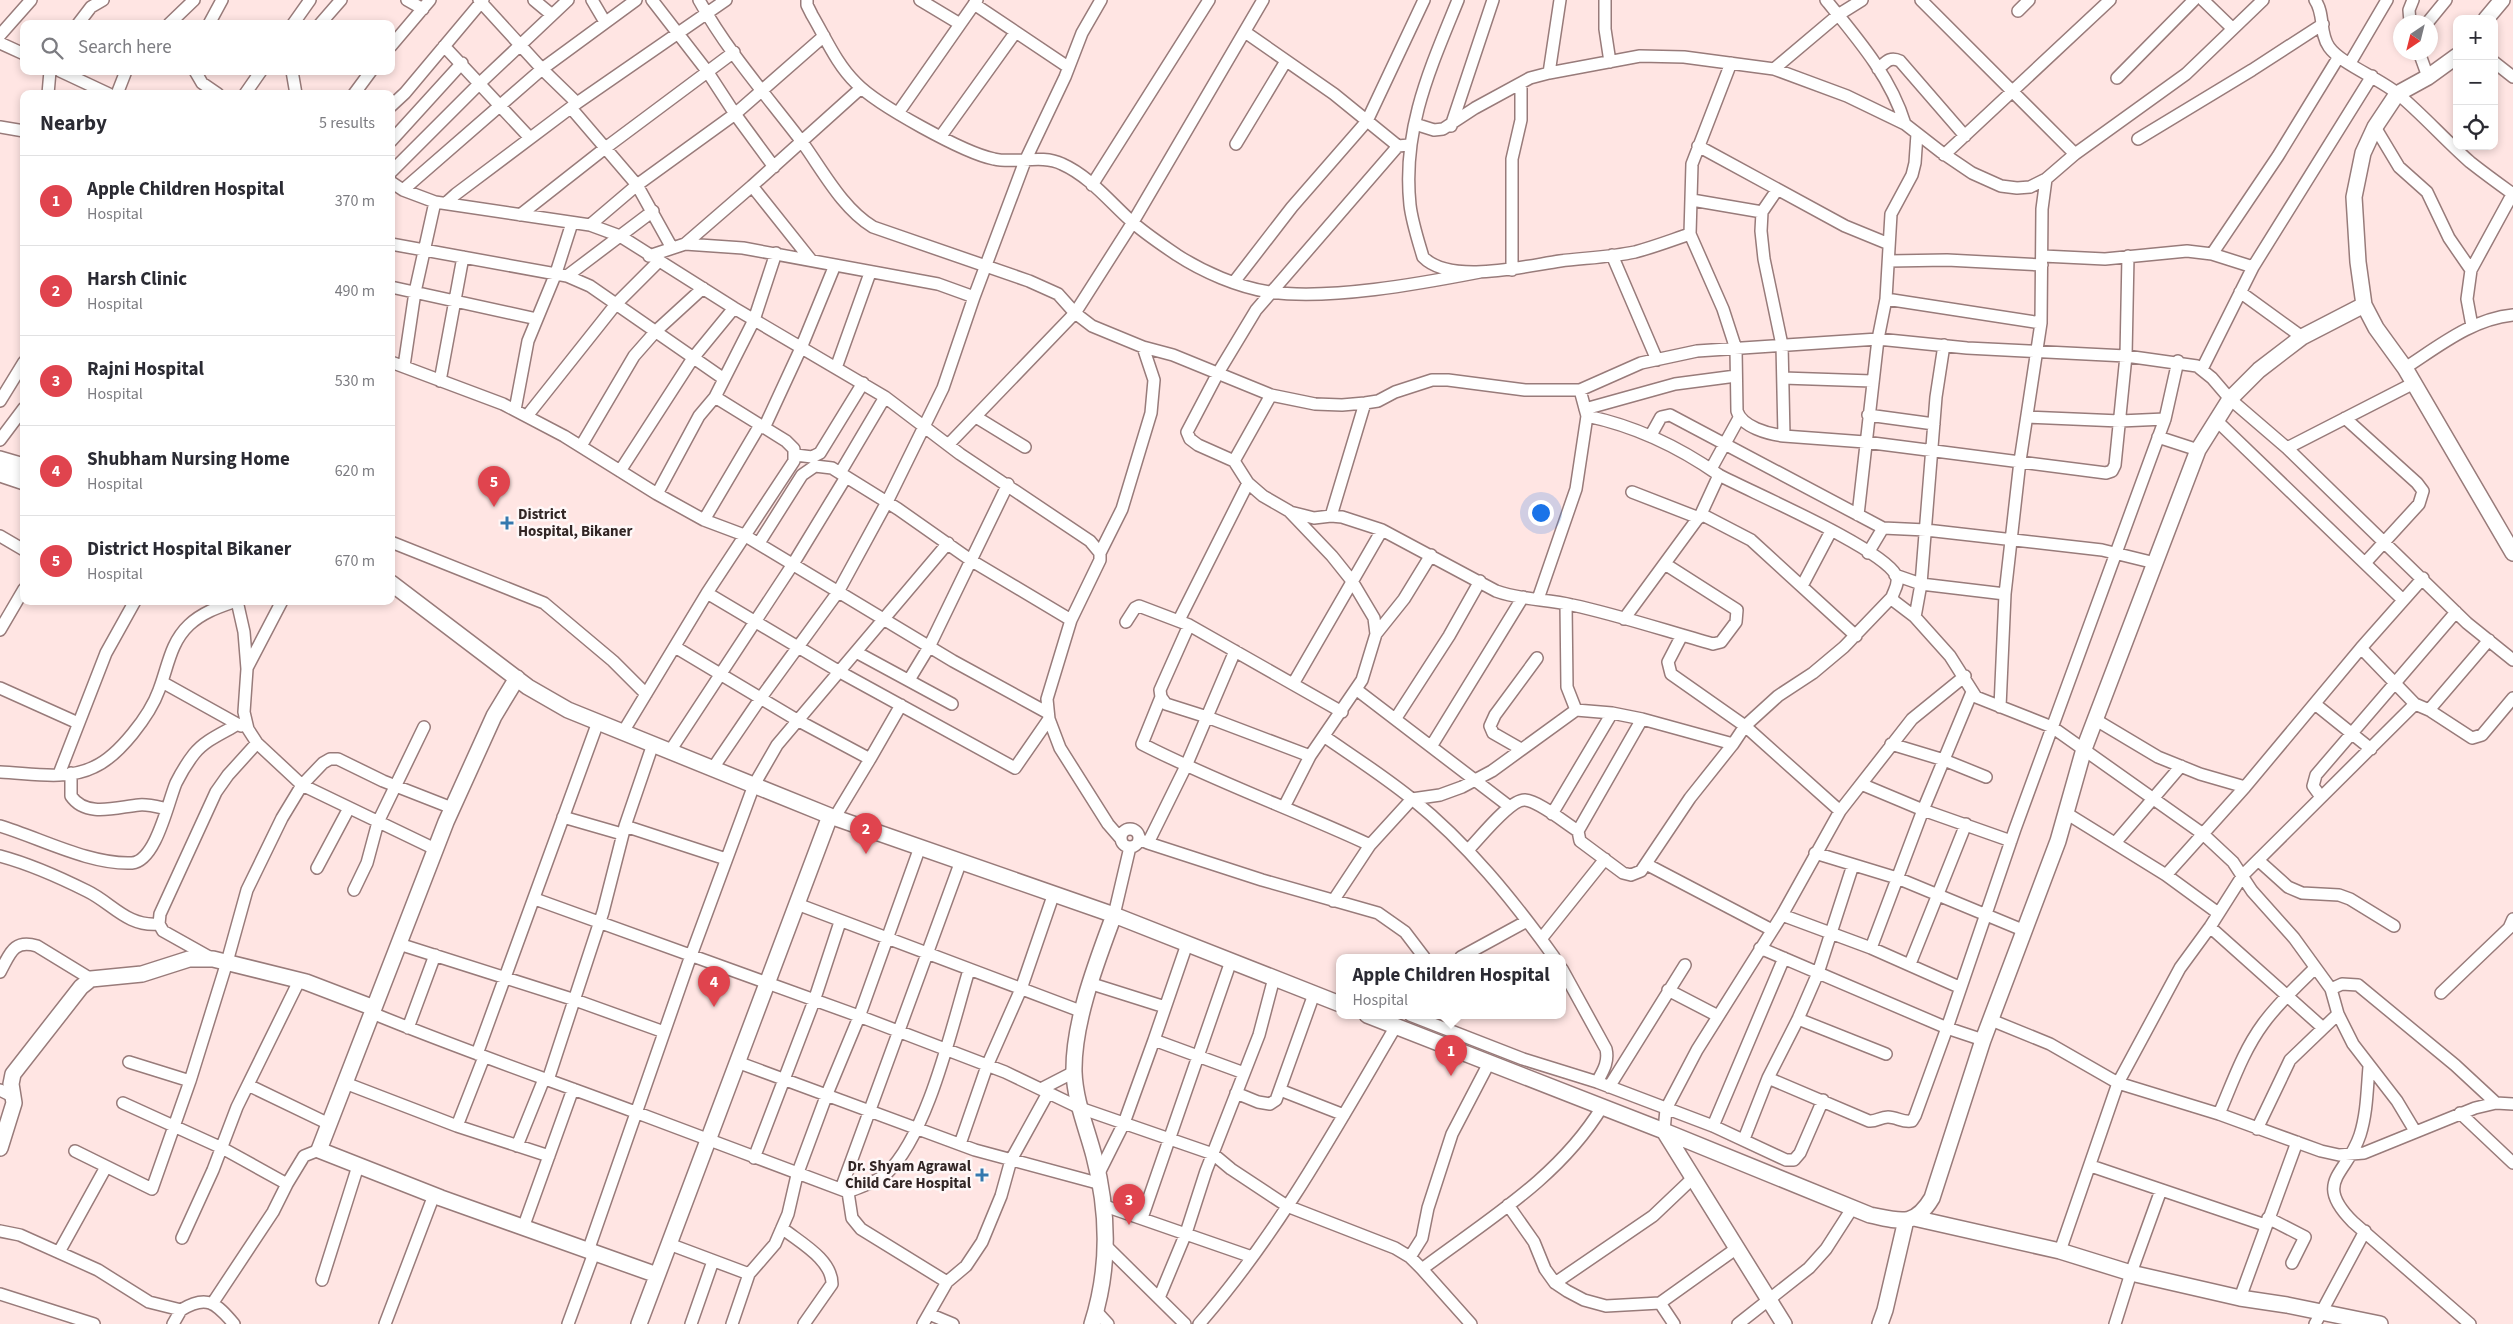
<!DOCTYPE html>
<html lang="en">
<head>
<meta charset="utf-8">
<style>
	:root { --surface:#fff; --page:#f2f2f3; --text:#2b2b33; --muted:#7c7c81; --line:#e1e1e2; --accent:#2563eb }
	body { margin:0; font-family:"Source Sans 3",sans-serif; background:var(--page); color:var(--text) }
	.controls { position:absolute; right:15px; top:15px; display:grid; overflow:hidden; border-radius:10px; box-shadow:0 2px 8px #0003 }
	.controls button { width:45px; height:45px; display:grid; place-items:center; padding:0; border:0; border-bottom:1px solid var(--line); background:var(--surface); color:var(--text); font:25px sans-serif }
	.compass { position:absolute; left:2393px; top:15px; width:45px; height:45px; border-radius:50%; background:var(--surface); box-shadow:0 2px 8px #0003; rotate:215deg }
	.you { position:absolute; left:1540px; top:512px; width:18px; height:18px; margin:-12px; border:4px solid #fff; border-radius:50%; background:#1a73e8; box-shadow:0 0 0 8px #1a73e833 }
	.badge { display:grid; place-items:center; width:32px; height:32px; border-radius:50%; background:var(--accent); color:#fff; font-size:16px; font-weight:700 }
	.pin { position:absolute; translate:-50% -41px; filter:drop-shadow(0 1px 2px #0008) }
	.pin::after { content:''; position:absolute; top:26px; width:18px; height:15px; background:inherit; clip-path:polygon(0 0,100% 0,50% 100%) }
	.popup { position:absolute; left:1336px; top:954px; width:230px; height:65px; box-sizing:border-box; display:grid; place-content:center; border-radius:10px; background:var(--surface); filter:drop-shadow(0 1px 4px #0005); font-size:16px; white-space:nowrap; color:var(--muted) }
	.popup b { font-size:19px; color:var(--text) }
	.popup::after { content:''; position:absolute; left:50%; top:100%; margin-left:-10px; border:10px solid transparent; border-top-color:var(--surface) }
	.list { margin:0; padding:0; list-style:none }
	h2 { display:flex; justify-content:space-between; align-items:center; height:65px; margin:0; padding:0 20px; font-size:21px }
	h2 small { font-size:16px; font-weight:400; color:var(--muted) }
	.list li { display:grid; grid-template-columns:32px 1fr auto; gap:15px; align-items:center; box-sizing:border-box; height:90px; padding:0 20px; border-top:1px solid var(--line) }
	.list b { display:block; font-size:19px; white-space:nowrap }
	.list p { margin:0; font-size:16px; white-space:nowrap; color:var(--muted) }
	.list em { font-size:16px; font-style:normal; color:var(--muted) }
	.icon { flex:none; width:28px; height:28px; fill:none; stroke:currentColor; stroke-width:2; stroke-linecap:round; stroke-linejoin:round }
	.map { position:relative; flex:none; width:2513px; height:1324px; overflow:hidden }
	.search { position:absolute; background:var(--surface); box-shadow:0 2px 8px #0003; left:20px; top:20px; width:375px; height:55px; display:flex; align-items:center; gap:12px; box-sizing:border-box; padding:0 18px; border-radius:10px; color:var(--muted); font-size:19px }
	.panel { position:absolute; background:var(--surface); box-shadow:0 2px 8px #0003; left:20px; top:90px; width:375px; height:515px; border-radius:10px }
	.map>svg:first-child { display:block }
</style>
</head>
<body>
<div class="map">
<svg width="2513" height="1324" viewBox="0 0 2513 1324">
	<rect width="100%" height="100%" fill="#ffe5e3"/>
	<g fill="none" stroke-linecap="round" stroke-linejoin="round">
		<defs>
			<path id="street" d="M407,0L423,9
				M479,0L542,69L577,103
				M534,0L552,15
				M592,0L605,22
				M652,0L707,71L735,114L774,167
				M699,0C727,51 767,96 802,142C823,171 842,208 873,227L1029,281L1058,294L1075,313L1092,326L1143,347L1173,355L1271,395L1315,404L1342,405L1365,403L1378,401L1395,392L1432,380H1448L1525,390H1580L1587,416C1635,426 1679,447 1719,475C1753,493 1880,547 1896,575C1900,583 1894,590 1892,597L1894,601L1915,617L1950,656L1976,697L2052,727L2203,834L2233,862L2252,891L2294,938L2331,989L2338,1014L2353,1044L2397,1101L2415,1131
				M807,0V5L812,15C825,37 837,65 856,83C877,105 964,153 994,159C1015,164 1042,154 1062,164C1089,176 1109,201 1130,220C1144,233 1161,244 1177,255C1203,272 1238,287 1269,292C1331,300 1418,284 1480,272
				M920,0L960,24
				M1458,0C1430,69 1402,129 1410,205C1412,222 1418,240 1423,257C1450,285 1525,266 1560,261C1584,258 1611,257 1635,252C1654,247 1672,240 1690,234
				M1605,0V29L1610,62
				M1826,0C1857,38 1891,77 1905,124
				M1921,0L2075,154
				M2203,0L2232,28
				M2315,0C2325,14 2319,33 2329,47C2341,64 2379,78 2398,94C2423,115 2445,140 2470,162C2484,173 2499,184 2513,194
				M974,4L1068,67
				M2018,11L2029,0
				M2410,22L2409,10L2413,0
				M2428,22L2446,0
				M78,24L91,7L103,0
				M169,24L194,0
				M209,24L222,0
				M293,24L310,0
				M320,24L341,0
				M1245,32L1334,94L1398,146
				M0,35L31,0
				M0,43L24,54
				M391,46L430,0
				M444,46L530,138
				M2419,52L2428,77
				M2494,62L2513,77
				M1731,63L1692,164L1690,234L1723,309L1736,349L1737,411C1742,427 1768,434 1784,436L1865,442L2106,473L2112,471L2115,465L2126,356L2128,256
				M2350,63L2387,0
				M1774,69L1838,15L1862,0
				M1878,69C1886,62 1890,56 1900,61L1965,136
				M60,71L109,94
				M195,71L202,83L218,94
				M292,71L296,94
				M1549,73L1560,0
				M2117,78L2194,0
				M48,94L50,71
				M117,94L126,71
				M245,94L261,71
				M354,94L371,71
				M391,106L405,93L483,0
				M571,108L637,185L672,248
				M898,113L977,0
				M1415,124L1434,130L1443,129L1475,108L1530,78L1549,73L1640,56L1684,57L1774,69L1847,96L1905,124L1941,152L1972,173L2001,186L2017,188L2030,187L2046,179L2075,154L2186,74L2263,0
				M1451,126L1493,0
				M0,127L24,131
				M2375,127L2399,167L2427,192L2449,238L2471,270L2467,299L2472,326
				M941,136L1015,33
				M2138,139L2252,70L2323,24
				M391,141L462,63
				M1236,144L1286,61
				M1698,146L1845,226L1889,244
				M1944,155L2110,0
				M391,172L480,83L568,0
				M391,182L403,190L435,202L590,225L620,236L734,308L885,397L960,454L1090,541L1100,553V560L1071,620L1047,699L1049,719L1060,748L1108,824L1121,839
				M1092,185L1209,0
				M403,190L542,69L636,0
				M1777,190L1762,212L1761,231L1764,259L1782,345L1784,436
				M1692,200L1762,212
				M446,203L456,194L577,103L726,0
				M520,215L604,149L734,52
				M590,225L637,185L735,114L824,36
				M391,244L567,276L590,286L724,379
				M685,244L752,186
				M2212,254L2278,156L2338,58
				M1612,255L1657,360
				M649,256L685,244L743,248L938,284L974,297
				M2043,256L2105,259L2187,251L2212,254L2253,267
				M811,260L752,186L861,88
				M1889,261L1947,260L2042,265
				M1512,270V159L1521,120V83
				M2471,270L2513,193
				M567,276L653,211
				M1234,282L1292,207L1367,121L1424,0
				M391,287L537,319
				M2240,292L2302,337
				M1886,299L2041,323
				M391,362L503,404L564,436L657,494L704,520L744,535L953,661L1048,713
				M404,366L415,292L435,202
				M836,368L870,273
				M2405,368C2439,346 2472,319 2513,315
				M2202,369L2253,267L2372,76
				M1783,378L1872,381
				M440,381L463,257
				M1580,390L1641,363L1697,351L1878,339L1967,348L2126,356L2197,366L2212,378L2230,399L2287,448L2467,623L2513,660
				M0,401L24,362
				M1585,409L1675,384L1736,376
				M515,410L528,341L556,273L572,223
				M1868,415L1934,424
				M527,416L616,304L659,261
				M976,417L1025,447
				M2027,417L2120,421L2165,419
				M2345,418L2417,483L2423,491L2419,504L2365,563
				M2217,421L2403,600
				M764,428L801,348L835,265
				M1651,435L1661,417L1670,415L1883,528L1926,530L2102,550L2155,563
				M2158,437L2198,450
				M0,440L24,408
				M948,445L1075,313L1133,222L1263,0
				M581,446L634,356L656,331L703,288
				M2287,448L2414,383
				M796,455L812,457L820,453L863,383
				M0,457L24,464
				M1234,461L1271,395
				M1711,469L1739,418
				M620,471L693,358L734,308
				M840,473L885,397
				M0,476L24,484
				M1632,492L1699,518
				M657,494L699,416L715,397L754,320L776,253
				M1290,512L1314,518L1331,516L1342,517L1382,530L1496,591C1520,600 1547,599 1572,605C1619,615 1666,631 1713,644L1721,642L1736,622L1737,610L1665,564
				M1701,514L1719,475
				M1858,515L1878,339L1886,299L1891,214L1912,175L1915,163L1917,134
				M1331,516L1365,403
				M704,520L760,425
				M0,536L24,550
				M391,542L544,603L613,661L646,694
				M759,543L802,475L815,466L832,468L840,473L898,509L972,561L1071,620
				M1100,553L1122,509L1151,413L1154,380L1143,347
				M1868,553L1883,528
				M1895,575L1921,584L2005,594
				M1802,586L1831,531
				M707,593L840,672L1015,768L1049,719
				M1538,599L1576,489L1587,416
				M237,601L244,632L247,669L244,712L248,729L257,743L302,785L435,849
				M1566,604L1567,687L1576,710
				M1915,617L1921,584L1936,397L1944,345
				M1624,619L1701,514L1751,540L1856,636
				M1179,620L1248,483
				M1126,622L1135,608L1139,606L1189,625L1342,712
				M1189,625L1160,690L1161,697L1166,704L1207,717L1310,756
				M0,630L24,589
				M1376,634L1404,599L1431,555
				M1682,635L1668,662L1671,674L1745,726L1840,811
				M675,647L797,720L870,759L835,817
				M2361,648L2415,704L2429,710L2472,738L2482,735L2513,698
				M856,652L952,704
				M247,668L282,601
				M909,680L929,647L1008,484
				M162,682L241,726
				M1293,684L1382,530
				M0,688L78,723
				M1357,690L1510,807
				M1161,697L1142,744C1216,782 1295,810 1370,845
				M2315,704L2371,749
				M2000,707L2005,594L2020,461L2041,323L2042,209L2046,179
				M2429,710L2489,640
				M1396,718L1449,636L1480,581
				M1642,719L1578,831L1580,841L1623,873L1631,875L1641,871L1690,798L1733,744
				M2096,720L2158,757L2200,774L2245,787
				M623,732L707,593L794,461V449L786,441L715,397
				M1325,737C1354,757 1385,777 1412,799C1467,843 1513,900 1554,957
				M653,744L625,826L726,859
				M1891,744L1944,760L1986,777
				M1432,745L1523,597
				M1521,749L1493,733L1490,726L1495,715L1537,658
				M670,751L793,564L846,477
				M870,759L901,705
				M713,768L760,699L838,592L887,502L943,388L974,297L1025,161L1065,77L1082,33L1101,0
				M0,772C30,773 66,781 94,767C119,756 150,715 159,690C168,667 170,643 189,625C203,612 219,607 236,601
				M71,773V796C86,818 117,807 139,805C148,804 158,807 167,809
				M59,774L106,653L135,601
				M1861,784L1923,810L2011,841
				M2321,797L2313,786L2316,775L2456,612
				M1284,807L1310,756L1362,680L1376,634L1374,618L1352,581L1332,556L1289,511L1263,496L1248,483L1234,461L1198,445L1190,439L1187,432L1218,373L1256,310L1398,146L1409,145
				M2066,813L2166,875L2218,913
				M1552,814L1612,713
				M563,817L622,834
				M0,826C40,838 90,865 132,863C156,861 168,802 176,783C181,773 187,763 194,754C205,740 223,733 238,724
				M1121 838a9 9 0 1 1 18 0a9 9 0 1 1-18 0Z
				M1139,839L1148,843L1186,766L1235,651
				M1148,843L1262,880L1378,913L1405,932L1424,957
				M2115,843L2181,766
				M1468,850C1479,839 1510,799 1525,800C1539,801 1565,823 1578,831
				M1815,853L1897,878L2025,931
				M0,856C30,864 59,877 87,891C112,903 127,927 159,924
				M2258,860L2288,887L2302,893L2339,895L2350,899L2394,926
				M1646,864L1772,930
				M317,868L349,808
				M2166,875L2245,787L2361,648L2423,578
				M354,890L367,863L378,822L424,727
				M535,899L856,1015L1005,1072L1080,1108L1213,1154L1231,1169L1287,1206L1395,1248L1410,1257L1422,1269L1471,1324
				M1333,901L1370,845L1412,799L1440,795L1462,787L1492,771L1576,710L1612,713L1642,719L1733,744L1745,726L1778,696L1813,673L1844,647L1892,597
				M797,904L1083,1012
				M1114,915L1130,847
				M1782,915L1871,948L1959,987
				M2210,927L2323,1028
				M1541,939L1605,859
				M399,944L575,1000L664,1032
				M1760,948L1947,1028L1983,1040
				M1871,948L1923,810L1972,692
				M1461,957L1527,921
				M213,959L163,931L159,924L160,914L216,792L228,775L257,743
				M1910,964L1966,824
				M1562,969L1606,1049C1609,1062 1603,1071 1597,1082
				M0,972C10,954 13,939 37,946L91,979
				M1089,983L1165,1007
				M2331,989L2342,984L2358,985L2455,1065L2496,1103
				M1668,990L1718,1016
				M2441,993L2509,928L2513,919
				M372,1013C459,1049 547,1079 635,1112C706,1138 777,1166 848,1192C859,1187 877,1182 886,1174C928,1135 952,1026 969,970
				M1410,1015L1523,1059L1597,1082L1713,1126L1786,1160H1794L1800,1153L1823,1100
				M1798,1019L1886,1054
				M1991,1020L2050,1044L2118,1083L2219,1114L2321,1151L2339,1155L2364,1153L2475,1108L2496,1103L2513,1104
				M408,1028L435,955
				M1154,1040L1187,944
				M477,1054L598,722
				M129,1062L190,1081
				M737,1062L975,1150L1101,1184
				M2369,1067C2367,1090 2367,1113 2360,1135C2347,1175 2312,1181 2353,1222L2470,1324
				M1768,1078L1869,1121C1876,1122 1880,1117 1888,1117C1897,1117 1903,1123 1912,1121L1915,1116L1947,1028L2015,829L2165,419L2178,361
				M548,1080L603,912L625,826
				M345,1083L457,1126L549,1156
				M248,1085L329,1124
				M1609,1087L1685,965
				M1041,1089L1074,1072
				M0,1090L14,1097
				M1280,1090L1344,1115
				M1236,1093L1258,1102L1270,1104L1276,1100L1314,994
				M123,1103L222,1148L287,1184L304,1156L319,1150
				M2460,1113L2513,1163
				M2219,1114C2232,1084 2243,1051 2263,1024C2278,1003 2297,986 2315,968
				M457,1126L484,1057
				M1713,1126L1784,958
				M2257,1129L2290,1060L2338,1014
				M1664,1131L1666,1109L1697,1050L1782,915L1840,811L1912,719L1965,676
				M1744,1139L1768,1078L1798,1019L1818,973L1853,865
				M960,1144L987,1066L1021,989L1054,893
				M517,1146L544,1079
				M75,1151L152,1189L190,1081L227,962L247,890L282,818L302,785L323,763L330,759H338L383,781L452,808
				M754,1158L814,1001L840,922
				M2091,1166L2265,1225
				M1098,1175L1124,1123L1154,1040L1244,1073
				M841,1189L961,861
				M848,1192L852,1218L861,1229L947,1282
				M1508,1205L1534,1242L1545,1269L1555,1283L1567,1291L1584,1300L1606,1306L1660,1303
				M1105,1206L1252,1257
				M1142,1218L1231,961
				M2268,1218L2305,1237L2292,1263
				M523,1228L573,1089
				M782,1228C799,1242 832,1259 832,1284L804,1324
				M0,1231L20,1235L98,1270L149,1302L181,1310L173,1324
				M182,1238L213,1170L237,1107L299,981
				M669,1244L749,1274L775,1244L788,1214L797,1175L827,1094L859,1017L920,847
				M1106,1246L1185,1324
				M588,1251L689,961L754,785L777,745L948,543
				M2060,1251L2118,1083L2180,968L2210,927L2243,875L2415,704
				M59,1252L106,1167
				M1410,1257L1422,1238L1428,1208L1452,1134L1489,1063
				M1422,1269C1487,1220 1559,1178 1602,1107
				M322,1280L358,1166
				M1555,1283L1653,1216L1694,1177
				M0,1294L94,1324
				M1159,1298L1186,1233L1206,1171L1259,1035L1274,978
				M2240,1298L2297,1142
				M212,1304L273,1212L287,1184
				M181,1310C207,1294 216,1303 234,1324
				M1096,1311L1108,1324
				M929,1314L953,1324
				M385,1324L434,1195
				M568,1324L594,1253
				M691,1324L713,1261
				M732,1324L749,1274
				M923,1324L947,1282L966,1266L982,1242L1001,1196L1011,1160L1048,1093
				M1199,1324C1278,1234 1336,1128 1396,1026
				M1674,1324L1660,1303L1737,1248
				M1738,1324L1809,1268L1826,1249L1853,1207
				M2115,1324L2131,1273L2161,1190
				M2315,1324L2365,1231"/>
			<path id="secondary" d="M2486,19L2502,0
				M2457,56L2428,77L2397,94L2375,127L2363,153L2354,197L2358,262L2364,305L2376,328L2405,368L2513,553
				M0,467L24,474
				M391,583L528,687L568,710L830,816L1114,915L1340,1004
				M517,678L494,716L446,822L319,1150L441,1198L657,1275
				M1367,1015L1664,1131L1784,1324
				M1664,1131L1870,1215C1900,1221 1914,1228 1932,1198L1983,1040L2058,841L2084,749L2198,450L2230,399L2259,370L2302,337L2364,305
				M0,1148L14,1103L11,1084L13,1074L81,987L91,979L142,974L189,959H213L306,982L374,1008
				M1914,1218L2060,1251L2131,1273L2240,1298L2287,1305L2380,1324
				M639,1324L830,816
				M1092,1324C1110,1268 1109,1213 1094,1156C1087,1129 1075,1101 1074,1072C1073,1022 1097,961 1114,915
				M1880,1324L1885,1310L1906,1220"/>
		</defs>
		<use href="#street" stroke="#987b7a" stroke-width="14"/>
		<use href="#secondary" stroke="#987b7a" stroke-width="18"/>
		<use href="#street" stroke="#fff" stroke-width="11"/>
		<use href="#secondary" stroke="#fff" stroke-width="15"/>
	</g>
	<g fill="#3478ae" stroke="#fef7f7" stroke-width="2">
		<path d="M504.5 515.5h5v5h5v5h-5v5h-5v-5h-5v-5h5z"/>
		<path d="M979.5 1167.5h5v5h5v5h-5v5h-5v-5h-5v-5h5z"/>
	</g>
	<g text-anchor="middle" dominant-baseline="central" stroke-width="5" stroke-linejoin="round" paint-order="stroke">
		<g font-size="15" font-weight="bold" fill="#322625" stroke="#fef7f7" text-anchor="start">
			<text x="518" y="514">District<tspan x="518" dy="17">Hospital, Bikaner</tspan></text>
			<text x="971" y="1166" text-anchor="end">Dr. Shyam Agrawal<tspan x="971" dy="17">Child Care Hospital</tspan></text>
		</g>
	</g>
</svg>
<div class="controls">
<button>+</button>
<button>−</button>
<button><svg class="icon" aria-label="locate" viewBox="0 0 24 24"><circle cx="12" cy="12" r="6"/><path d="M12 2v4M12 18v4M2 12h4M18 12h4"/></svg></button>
</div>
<svg class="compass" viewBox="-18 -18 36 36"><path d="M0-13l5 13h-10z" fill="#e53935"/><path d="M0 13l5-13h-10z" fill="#7c7c81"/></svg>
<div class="you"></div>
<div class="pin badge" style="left:1451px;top:1076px;background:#e0444e">1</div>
<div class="popup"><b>Apple Children Hospital</b>Hospital</div>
<div class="pin badge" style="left:866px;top:854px;background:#e0444e">2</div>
<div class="pin badge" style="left:1129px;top:1225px;background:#e0444e">3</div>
<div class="pin badge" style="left:714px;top:1007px;background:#e0444e">4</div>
<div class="pin badge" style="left:494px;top:507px;background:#e0444e">5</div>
<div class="search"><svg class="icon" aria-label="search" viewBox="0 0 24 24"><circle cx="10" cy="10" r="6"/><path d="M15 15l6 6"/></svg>Search here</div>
<section class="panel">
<h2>Nearby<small>5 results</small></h2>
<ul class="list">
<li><span class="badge" style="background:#e0444e">1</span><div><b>Apple Children Hospital</b><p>Hospital</p></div><em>370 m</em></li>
<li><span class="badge" style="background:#e0444e">2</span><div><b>Harsh Clinic</b><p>Hospital</p></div><em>490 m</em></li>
<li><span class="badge" style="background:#e0444e">3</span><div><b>Rajni Hospital</b><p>Hospital</p></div><em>530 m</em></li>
<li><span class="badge" style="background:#e0444e">4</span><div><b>Shubham Nursing Home</b><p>Hospital</p></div><em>620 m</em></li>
<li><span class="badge" style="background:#e0444e">5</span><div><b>District Hospital Bikaner</b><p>Hospital</p></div><em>670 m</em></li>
</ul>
</section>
</div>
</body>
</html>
